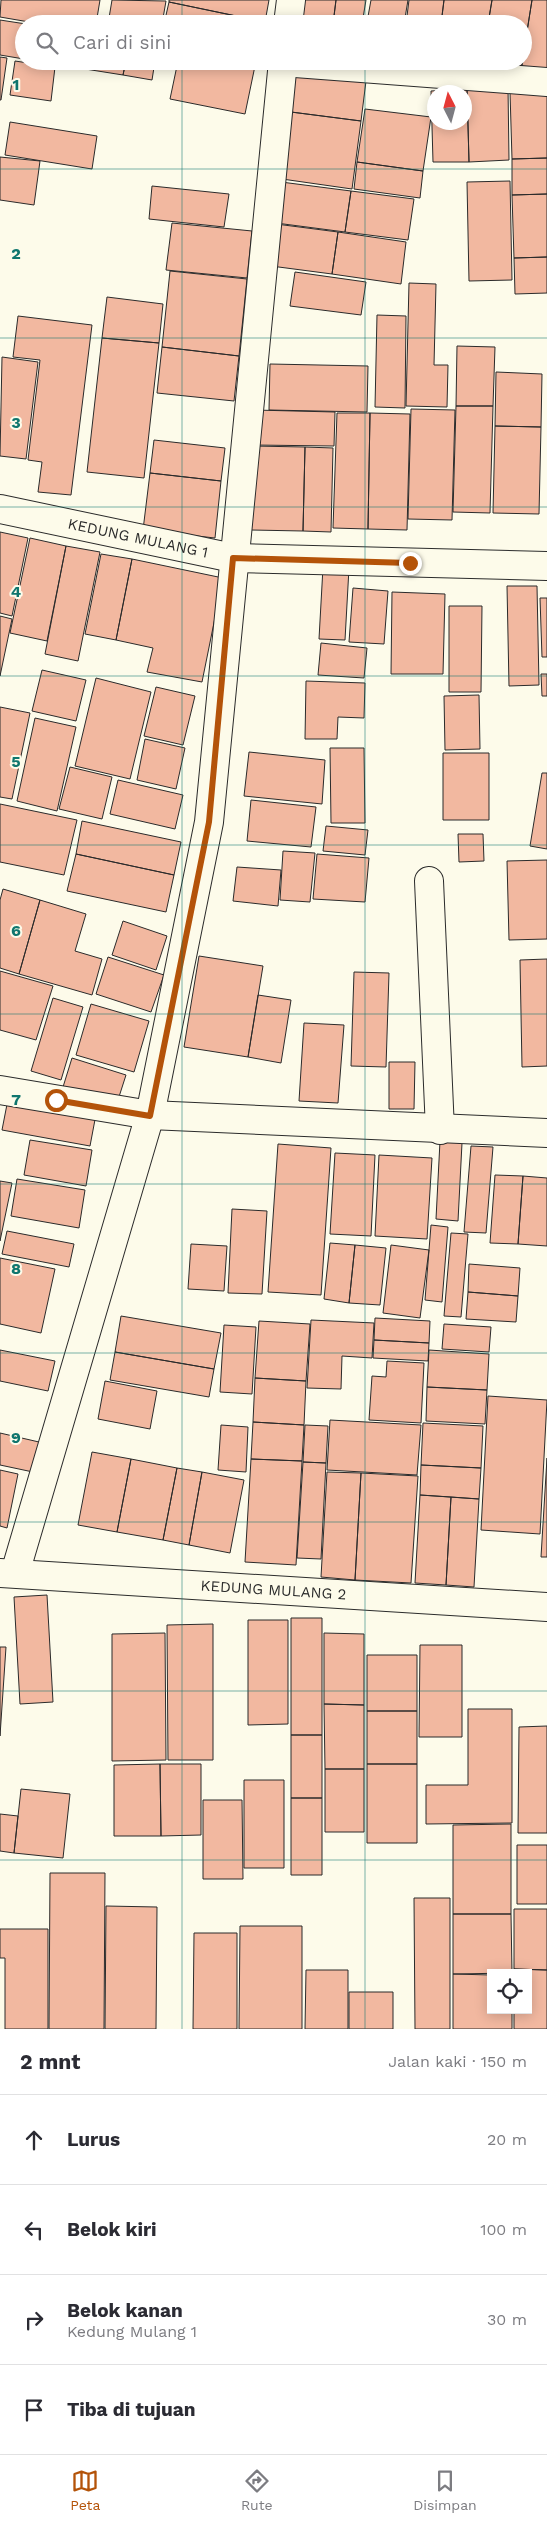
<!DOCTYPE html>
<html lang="id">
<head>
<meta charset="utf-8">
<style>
	:root { --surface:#fff; --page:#f7f7f7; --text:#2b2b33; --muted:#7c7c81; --line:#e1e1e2; --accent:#b45309 }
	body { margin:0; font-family:"Work Sans",sans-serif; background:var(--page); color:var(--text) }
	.controls { position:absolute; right:15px; bottom:15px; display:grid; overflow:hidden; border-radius:0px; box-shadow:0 2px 12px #0003 }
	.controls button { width:45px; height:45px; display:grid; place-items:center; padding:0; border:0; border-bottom:1px solid var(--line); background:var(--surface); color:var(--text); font:25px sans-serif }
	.compass { position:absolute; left:427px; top:85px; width:45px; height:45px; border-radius:50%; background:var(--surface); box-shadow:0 2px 12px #0003; rotate:354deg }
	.stop { position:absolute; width:15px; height:15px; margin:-11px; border:4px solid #b45309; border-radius:50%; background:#fff }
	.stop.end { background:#b45309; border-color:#fff; box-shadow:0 1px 5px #0008 }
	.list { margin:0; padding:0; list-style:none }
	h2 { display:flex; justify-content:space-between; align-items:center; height:65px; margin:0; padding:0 20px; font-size:21px }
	h2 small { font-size:16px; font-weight:400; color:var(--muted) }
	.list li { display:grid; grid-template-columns:32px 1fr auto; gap:15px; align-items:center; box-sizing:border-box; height:90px; padding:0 20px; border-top:1px solid var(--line) }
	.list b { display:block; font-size:19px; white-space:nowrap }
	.list p { margin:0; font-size:16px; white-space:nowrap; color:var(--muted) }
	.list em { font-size:16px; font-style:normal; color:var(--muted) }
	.icon { flex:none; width:28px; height:28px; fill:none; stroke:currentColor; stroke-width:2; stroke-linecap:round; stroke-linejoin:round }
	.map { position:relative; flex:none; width:547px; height:2029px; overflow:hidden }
	.search { position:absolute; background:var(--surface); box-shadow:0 2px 12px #0003; left:15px; right:15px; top:15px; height:55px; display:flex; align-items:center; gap:12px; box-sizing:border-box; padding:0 18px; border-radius:28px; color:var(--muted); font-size:19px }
	.sheet { height:425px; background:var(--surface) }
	nav { display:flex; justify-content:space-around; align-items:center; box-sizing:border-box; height:70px; border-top:1px solid var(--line); background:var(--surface); font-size:14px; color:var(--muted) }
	nav a { display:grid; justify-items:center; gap:2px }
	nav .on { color:var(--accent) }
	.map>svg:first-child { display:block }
</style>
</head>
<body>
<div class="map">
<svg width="547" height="2029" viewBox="0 0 547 2029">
	<rect width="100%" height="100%" fill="#fdfbea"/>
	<path fill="#f2b8a0" stroke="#2b2b2b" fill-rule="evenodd" d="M1,0H100L96,24H41L0,17Z
		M112,0L166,1L162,24H108Z
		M169,0H269L265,22L169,2Z
		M304,0H336L333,24H301Z
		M336,0H366L362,24H333Z
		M371,0H408L404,24L367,22Z
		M409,0H444L441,24H406Z
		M444,0H492L488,24H441Z
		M492,0H532L523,57V24H488Z
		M532,0H547V79L520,75Z
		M169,2L265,22L264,24H164Z
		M0,20L26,24H24V59L0,55Z
		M0,57L7,58L1,100H0Z
		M15,61L55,67L51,101L10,95Z
		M36,61H60V65Z
		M60,61H126L123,75L60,65Z
		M126,61H155L152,80L123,75Z
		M178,61H256L245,114L170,99Z
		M482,61H523L520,75L481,69Z
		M296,71L366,81L361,121L291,112Z
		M508,88L509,160L469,162L467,89Z
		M467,89L469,162H433L431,91ZM434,92H464V122H434Z
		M547,91V158L512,159L510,92Z
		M365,109L431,117L423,171L357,162Z
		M291,112L361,121L352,189L282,179Z
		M10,122L97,136L92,169L5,155Z
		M0,157L40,161L34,205L0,200Z
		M547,158V194L512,195V159Z
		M357,162L423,171L420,198L354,189Z
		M510,181L512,280L469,281L467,182Z
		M281,182L351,191L345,232L276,223Z
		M152,186L229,194L224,227L149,219Z
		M351,191L414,199L408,240L345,232Z
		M547,194V257L514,258L512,195Z
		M172,223L252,231L247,278L166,270Z
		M276,224L338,232L332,274L271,266Z
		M338,232L406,242L401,284L332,274Z
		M547,257V293L515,294L514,258Z
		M170,271L247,279L239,356L162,347Z
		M295,272L366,282L361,315L290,306Z
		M409,283L436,284L434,365H448L447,407L406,406Z
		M107,297L163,304L159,343L102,338Z
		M377,315L406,316L405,408L375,407Z
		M18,316L92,325L71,495L38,492L42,462L28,460L40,360L13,357Z
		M102,338L159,343L144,478L87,472Z
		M457,346L495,347L493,406H456Z
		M162,347L239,356L234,401L157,393Z
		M2,357L38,362L26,459L0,456Z
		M270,364L368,366L367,412L269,410Z
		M496,372L542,374L541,427L495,426Z
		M456,406H493L490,513L453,512Z
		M411,409L455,410L452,520L408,519Z
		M254,410L335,412L334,446L253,445Z
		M337,413H370L368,529L333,528Z
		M370,413L410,414L407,530L368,529Z
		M495,426L541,427L539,514L493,513Z
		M154,440L225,448L221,481L150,473Z
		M253,446L305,447L303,531L251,530Z
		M305,447L333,448L331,532L303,531Z
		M150,473L221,481L215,538L143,530Z
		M0,532L28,538L12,616L0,613Z
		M30,538L66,546L47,641L10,633Z
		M66,546L100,552L78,661L45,654Z
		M101,554L132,559L116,640L85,634Z
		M132,559L223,578L202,682L147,672L153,648L116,640Z
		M323,567L349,568L345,640L319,639Z
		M507,586H537L539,685L509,686Z
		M353,588L388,591L384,644L349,642Z
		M392,592L445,594L443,674H391Z
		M540,598H547V657H542Z
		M449,606H482L481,692H449Z
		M0,616L12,619L0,676Z
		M321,643L367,648L364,678L318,675Z
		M42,670L86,680L76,721L32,711Z
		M541,674H547V696H542Z
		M96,678L151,692L130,779L75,766Z
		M306,681L365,683L364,718L338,717L337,739H305Z
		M156,687L195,696L183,745L144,736Z
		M479,695L480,749L445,750L444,696Z
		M0,707L30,713L12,799L0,797Z
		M35,718L76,727L57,811L17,801Z
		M145,739L185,748L176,789L137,780Z
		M330,748H364L365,823H331Z
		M249,752L325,760L322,804L244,796Z
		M443,753H489V820H443Z
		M70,767L112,777L102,819L59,809Z
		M542,773H547V849L530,846Z
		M118,780L183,795L175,829L110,814Z
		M251,800L316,807L311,847L247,841Z
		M0,804L77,820L64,875L0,862Z
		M82,821L181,842L174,875L76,854Z
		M326,826L368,830L365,855L323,851Z
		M458,834H483L484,861L459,862Z
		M283,851L315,853L310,902L280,900Z
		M76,854L174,875L166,912L67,891Z
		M317,854L369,858L365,902L313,899Z
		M547,860V939L509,940L507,861Z
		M237,867L281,870L278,906L233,901Z
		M3,889L40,900L19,974L0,968V900Z
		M40,900L86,914L75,951L102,959L92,995L19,974Z
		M123,921L167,936L156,970L112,955Z
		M199,956L263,966L248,1057L184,1047Z
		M108,957L164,975L151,1012L96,994Z
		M547,959V1066L522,1067L520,960Z
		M0,971L53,986L36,1040L0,1030Z
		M354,972L389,973L386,1067L351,1066Z
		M258,995L291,1000L281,1063L248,1057Z
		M53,998L83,1007L61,1080L31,1071Z
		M91,1004L149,1021L134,1072L76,1055Z
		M304,1023L344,1025L338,1103L299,1101Z
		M72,1058L126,1075L117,1103L63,1087Z
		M389,1062H415L414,1109H389Z
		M9,1094L97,1109L90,1146L2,1130Z
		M30,1140L92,1150L86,1186L24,1175Z
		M440,1141L462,1143L458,1221L436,1219Z
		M278,1144L331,1148L321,1295L268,1292Z
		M471,1146L493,1147L486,1233L464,1232Z
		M335,1153L375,1155L371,1236L330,1234Z
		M379,1155L432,1158L427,1239L375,1236Z
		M495,1175L523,1176L518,1244L490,1243Z
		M523,1176L547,1178V1246L518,1244Z
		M17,1179L85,1190L79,1228L11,1216Z
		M0,1181L12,1183L0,1241Z
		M232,1209L267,1211L262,1294L228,1293Z
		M431,1225L448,1227L442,1302L425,1300Z
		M7,1231L74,1244L69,1267L2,1254Z
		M451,1233L468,1234L461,1317L444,1316Z
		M330,1243L355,1245L349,1303L324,1299Z
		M191,1244L227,1246L224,1291L188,1289Z
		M355,1245L386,1248L380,1305L349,1303Z
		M391,1245L429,1250L420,1318L383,1313Z
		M0,1258L55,1269L41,1333L0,1324Z
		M469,1264L520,1268L518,1296L468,1292Z
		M468,1292L518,1296L516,1322L466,1319Z
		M121,1316L221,1333L214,1369L115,1352Z
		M375,1318L430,1321L429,1343L374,1340Z
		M311,1320L374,1323L372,1358L342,1356L341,1389L307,1388Z
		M259,1321L310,1324L306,1381L255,1378Z
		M444,1324L491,1327L489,1352L442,1349Z
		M224,1325L256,1327L252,1394L220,1392Z
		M374,1340L429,1343L428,1361L373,1358Z
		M0,1350L55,1361L48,1391L0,1381Z
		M429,1350L489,1354L487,1390L427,1387Z
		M115,1352L214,1369L209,1397L110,1380Z
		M387,1361L424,1363L421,1423L369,1420L372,1376L386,1377Z
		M255,1378L306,1381L304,1425L253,1422Z
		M105,1381L157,1391L150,1429L98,1419Z
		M427,1387L487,1390L485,1424L426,1421Z
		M488,1396L547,1400L540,1534L481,1530Z
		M330,1420L421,1425L417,1475L327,1470Z
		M253,1422L304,1425L302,1461L251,1459Z
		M423,1423L483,1426L481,1468L421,1465Z
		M221,1425L248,1427L246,1472L218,1470Z
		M305,1425L328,1426L326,1463L303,1462Z
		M0,1433L39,1442L33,1472L0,1465Z
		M92,1452L131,1459L117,1532L78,1525Z
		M547,1458V1557H541Z
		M131,1459L177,1468L163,1540L117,1532Z
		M251,1459L302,1461L296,1565L245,1562Z
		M303,1462L326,1463L321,1559L297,1558Z
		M421,1465L481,1468L479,1499L420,1495Z
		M177,1468L202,1472L189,1545L163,1540Z
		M0,1470L18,1474L7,1528L0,1526Z
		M202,1472L244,1480L230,1553L189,1545Z
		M327,1472L361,1473L355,1580L321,1577Z
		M361,1473L418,1476L411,1583L355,1580Z
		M420,1495L451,1497L446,1585L415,1583Z
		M451,1497L479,1499L474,1587L446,1585Z
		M47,1595L53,1702L20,1704L14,1597Z
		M291,1618H322V1735H291Z
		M248,1620H288V1724L248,1725Z
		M213,1624V1760H168L167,1625Z
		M165,1633L166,1760L112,1761V1634Z
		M324,1633L364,1634V1705L324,1704Z
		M420,1645H462V1737H419Z
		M0,1647H6L0,1736Z
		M367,1655H417V1711H367Z
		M324,1704L364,1705V1769H325Z
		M468,1709H512V1823L426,1824V1785H468Z
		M367,1711H417V1764H367Z
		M547,1726V1833H518L519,1727Z
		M291,1735H322V1798H291Z
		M160,1764H201V1835L161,1836Z
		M160,1764L161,1836H114V1765Z
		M367,1764H417V1843H367Z
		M325,1769H364V1832H325Z
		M244,1780H284V1868H244Z
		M21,1789L70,1794L63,1858L14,1853Z
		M291,1798H322V1875H291Z
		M203,1800H242L243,1879H203Z
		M0,1814L18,1816L14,1853L0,1851Z
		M511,1824V1914H453V1825Z
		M517,1845H547V1904H517Z
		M50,1873H105L104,2029H49Z
		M414,1898H450V2029H415Z
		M106,1906L157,1907L156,2029H105Z
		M514,1909H547V1970L514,1969Z
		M453,1914H511L512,1973L453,1974Z
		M240,1926H302V2029H239Z
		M0,1929H48V2029H5V1958H0Z
		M194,1933H237V2029H193Z
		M514,1969L547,1970V2029H514V2010H528V1973H514Z
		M306,1970H348V2029H305Z
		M453,1974L491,1975V2010H512V2029H453Z
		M349,1992H393V2029H349Z"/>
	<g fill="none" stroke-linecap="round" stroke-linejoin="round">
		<defs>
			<g id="minor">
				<path d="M288,24L291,0"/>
				<path d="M282,62L547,82"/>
				<path id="s1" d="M0,509L233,558L547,566"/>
				<path d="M429,881L440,1130"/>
				<path d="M0,1090L150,1115L547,1133"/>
				<path id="s2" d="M0,1573L547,1607"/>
				<path d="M15,1573L150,1115L209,822L283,61"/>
			</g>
		</defs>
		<use href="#minor" stroke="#2b2b2b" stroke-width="30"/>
		<use href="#minor" stroke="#fdfbea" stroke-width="28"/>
	</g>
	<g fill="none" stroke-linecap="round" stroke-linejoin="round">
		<path stroke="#b45309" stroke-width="6" d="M56,1100L150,1116L209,822L233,558L410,563"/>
	</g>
	<path fill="none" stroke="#0f766e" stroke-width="1" stroke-opacity="0.55" d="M182,0V24M365,0V24M182,61V2029M365,61V2029M0,169H547M0,338H547M0,507H547M0,676H547M0,845H547M0,1014H547M0,1184H547M0,1353H547M0,1522H547M0,1691H547M0,1860H547"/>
	<g text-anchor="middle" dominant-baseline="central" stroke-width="4" stroke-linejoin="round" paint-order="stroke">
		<g font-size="15" fill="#2b2b2b" stroke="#fdfbea">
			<text stroke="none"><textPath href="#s1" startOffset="141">KEDUNG MULANG 1</textPath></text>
			<text stroke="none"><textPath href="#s2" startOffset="274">KEDUNG MULANG 2</textPath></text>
		</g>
	</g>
	<g font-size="16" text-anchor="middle" font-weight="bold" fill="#0f766e" stroke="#fdfbea" stroke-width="4" stroke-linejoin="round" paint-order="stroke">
		<text x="16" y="90">1</text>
		<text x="16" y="259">2</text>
		<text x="16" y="428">3</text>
		<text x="16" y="597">4</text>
		<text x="16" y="767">5</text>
		<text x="16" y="936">6</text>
		<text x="16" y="1105">7</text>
		<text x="16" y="1274">8</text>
		<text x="16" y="1443">9</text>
	</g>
</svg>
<div class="controls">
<button><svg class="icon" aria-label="locate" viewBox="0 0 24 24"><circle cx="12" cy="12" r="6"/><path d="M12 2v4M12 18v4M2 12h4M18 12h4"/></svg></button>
</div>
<svg class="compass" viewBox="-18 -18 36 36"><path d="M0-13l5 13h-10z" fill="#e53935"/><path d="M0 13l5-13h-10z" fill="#7c7c81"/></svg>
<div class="stop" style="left:56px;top:1100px"></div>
<div class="stop end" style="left:410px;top:563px"></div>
<div class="search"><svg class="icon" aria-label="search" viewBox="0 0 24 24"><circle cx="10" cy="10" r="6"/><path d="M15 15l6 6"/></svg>Cari di sini</div>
</div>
<section class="sheet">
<h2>2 mnt<small>Jalan kaki · 150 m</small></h2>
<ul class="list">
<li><svg class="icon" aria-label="ahead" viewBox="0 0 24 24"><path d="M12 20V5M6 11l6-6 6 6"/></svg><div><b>Lurus</b></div><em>20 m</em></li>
<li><svg class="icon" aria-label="left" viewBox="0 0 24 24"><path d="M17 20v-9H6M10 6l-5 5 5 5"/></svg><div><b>Belok kiri</b></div><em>100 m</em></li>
<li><svg class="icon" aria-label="right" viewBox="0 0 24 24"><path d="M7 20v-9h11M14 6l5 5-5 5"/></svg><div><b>Belok kanan</b><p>Kedung Mulang 1</p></div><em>30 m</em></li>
<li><svg class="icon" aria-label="arrive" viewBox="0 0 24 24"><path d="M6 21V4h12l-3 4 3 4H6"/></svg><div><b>Tiba di tujuan</b></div></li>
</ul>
</section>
<nav>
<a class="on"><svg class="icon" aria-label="map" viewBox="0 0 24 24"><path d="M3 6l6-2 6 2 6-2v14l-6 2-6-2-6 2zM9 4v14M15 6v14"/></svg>Peta</a>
<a><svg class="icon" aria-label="directions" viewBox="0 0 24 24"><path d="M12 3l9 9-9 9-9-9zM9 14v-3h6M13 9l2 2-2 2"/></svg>Rute</a>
<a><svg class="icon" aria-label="saved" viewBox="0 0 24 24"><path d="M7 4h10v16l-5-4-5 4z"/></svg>Disimpan</a>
</nav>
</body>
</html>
